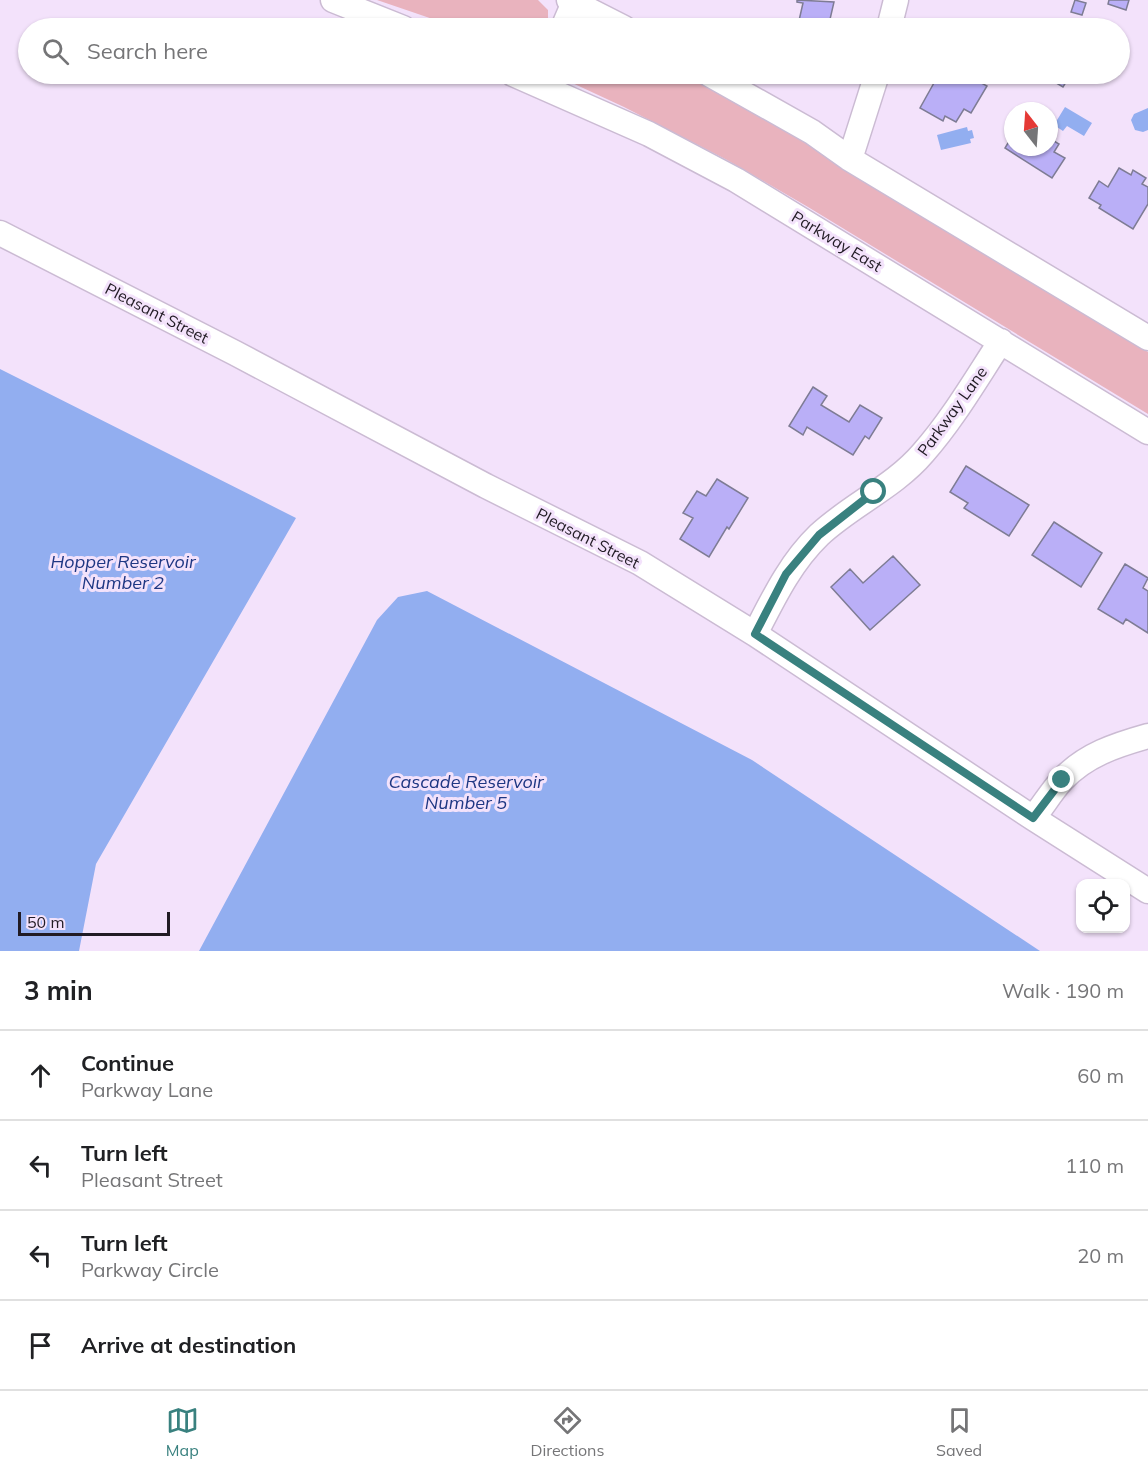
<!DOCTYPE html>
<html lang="en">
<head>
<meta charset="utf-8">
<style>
	:root { --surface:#fff; --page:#f2f2f2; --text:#202124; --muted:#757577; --line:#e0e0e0; --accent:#39817f }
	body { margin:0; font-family:Mulish,sans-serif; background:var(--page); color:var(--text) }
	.controls { position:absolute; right:18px; bottom:18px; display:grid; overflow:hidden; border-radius:12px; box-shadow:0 2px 4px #0004 }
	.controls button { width:54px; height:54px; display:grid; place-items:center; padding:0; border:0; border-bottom:2px solid var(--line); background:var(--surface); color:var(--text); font:30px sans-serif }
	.compass { position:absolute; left:1004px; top:102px; width:54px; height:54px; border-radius:50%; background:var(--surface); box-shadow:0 2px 4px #0004; rotate:343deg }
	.scale { position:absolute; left:18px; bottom:15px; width:152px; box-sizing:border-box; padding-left:6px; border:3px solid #211b24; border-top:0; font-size:16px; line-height:21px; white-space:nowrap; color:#211b24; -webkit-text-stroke:4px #f3e2fb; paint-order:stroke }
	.stop { position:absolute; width:18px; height:18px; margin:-14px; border:4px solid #39817f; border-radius:50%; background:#fff }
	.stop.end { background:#39817f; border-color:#fff; box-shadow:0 2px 6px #0008 }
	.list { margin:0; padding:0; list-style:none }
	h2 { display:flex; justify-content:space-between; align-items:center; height:78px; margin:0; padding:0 24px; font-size:26px }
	h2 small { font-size:20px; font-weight:400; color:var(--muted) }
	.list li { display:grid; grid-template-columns:39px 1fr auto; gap:18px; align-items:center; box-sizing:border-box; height:90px; padding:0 24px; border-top:2px solid var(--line) }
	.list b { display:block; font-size:22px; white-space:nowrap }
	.list p { margin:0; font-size:20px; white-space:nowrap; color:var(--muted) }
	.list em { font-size:20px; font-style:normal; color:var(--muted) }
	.icon { flex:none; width:33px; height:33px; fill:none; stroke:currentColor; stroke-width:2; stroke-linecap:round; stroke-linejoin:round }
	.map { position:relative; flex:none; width:1148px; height:951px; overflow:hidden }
	.search { position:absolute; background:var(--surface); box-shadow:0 2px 4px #0004; left:18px; right:18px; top:18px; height:66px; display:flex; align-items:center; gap:15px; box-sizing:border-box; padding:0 21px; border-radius:33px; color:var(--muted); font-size:22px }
	.sheet { height:438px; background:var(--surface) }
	nav { display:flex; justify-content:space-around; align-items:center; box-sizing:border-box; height:84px; border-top:2px solid var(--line); background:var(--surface); font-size:16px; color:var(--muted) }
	nav a { display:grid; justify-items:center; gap:3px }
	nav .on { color:var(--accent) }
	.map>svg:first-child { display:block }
</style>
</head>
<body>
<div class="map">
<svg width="1148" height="951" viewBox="0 0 1148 951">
	<rect width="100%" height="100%" fill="#f3e2fb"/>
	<path fill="#e9b3be" d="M377,0H538L548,10V18L543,28H459Z
		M560,74H687L830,156L1148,352V414L808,207L727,160L624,107L568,81Z"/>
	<path fill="#92aef0" d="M1065,107L1092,123L1084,136L1067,126L1063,131L1054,125Z
		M1148,108V130L1143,132L1135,130L1131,120L1134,114Z
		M967,127L968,131L972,130L974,138L970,139L971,143L941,150L937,135Z
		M0,369L296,518L96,864L79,951H0Z
		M427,591L752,760L1040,951H199L377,620L398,597Z"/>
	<path fill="#baaff7" stroke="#7e7c94" stroke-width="1.5" d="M797,0L834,2L828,28H815L798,25L803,3L797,2Z
		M1075,0L1086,3L1082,15L1071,12Z
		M1109,0H1129L1126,10L1108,4Z
		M939,74H974L972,78L987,86L971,113L964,109L956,122L945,116L943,121L920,108Z
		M1041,74H1071L1063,87Z
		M1013,124V147H1049V138L1059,144L1054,152L1065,158L1052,178L1005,148L1011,138L1006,135Z
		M1119,168L1131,175L1133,170L1146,178L1142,184L1148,187V204L1133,229L1099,208L1101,205L1089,198L1099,181L1108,187Z
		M813,387L827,396L821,405L849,422L860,405L882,418L869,439L865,436L853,455L807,427L803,435L789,426Z
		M966,466L1029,505L1009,536L964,508L968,503L950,492Z
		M717,479L748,498L729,529L727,527L709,557L680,539L693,518L683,513L697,491L706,496Z
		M1054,522L1102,553L1081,587L1032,555Z
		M893,556L920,585L870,630L831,587L850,569L863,583Z
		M1125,564L1148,578L1143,588L1148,591V633L1126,619L1123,624L1098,609Z"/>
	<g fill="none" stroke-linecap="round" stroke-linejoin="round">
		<defs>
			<path id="minor" d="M333,0L403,28
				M569,0L624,28
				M563,28L575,0
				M889,28L896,0
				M513,74L649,134L736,180L1148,432
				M709,74L812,132L850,159L1148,338
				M850,159L877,74
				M0,233L235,353L486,486L640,563L755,634L1033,818L1148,891
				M755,634C773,599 790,563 819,535C851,505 894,487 923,453C953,419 976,379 1001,341
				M1033,818C1043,806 1051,792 1062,780C1085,755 1116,745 1148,736"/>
		</defs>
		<use href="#minor" stroke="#cbbbd3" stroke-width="27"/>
		<use href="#minor" stroke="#fff" stroke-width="24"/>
	</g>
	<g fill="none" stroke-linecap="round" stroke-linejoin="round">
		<path stroke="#39817f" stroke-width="8" d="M874,492L819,535L786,574L755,634L1033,818L1062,780"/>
	</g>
	<g text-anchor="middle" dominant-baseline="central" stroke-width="6" stroke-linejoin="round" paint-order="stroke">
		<g font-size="16" fill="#211b24" stroke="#f3e2fb">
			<text transform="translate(837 241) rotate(31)">Parkway East</text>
			<text transform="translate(157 313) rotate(27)">Pleasant Street</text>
			<text transform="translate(952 411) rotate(-54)">Parkway Lane</text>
			<text transform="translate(588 538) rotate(27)">Pleasant Street</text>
		</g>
		<g font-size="18" font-style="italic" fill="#1e3783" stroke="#f3e2fb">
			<text x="123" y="561">Hopper Reservoir<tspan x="123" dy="21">Number 2</tspan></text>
			<text x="466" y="781">Cascade Reservoir<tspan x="466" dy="21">Number 5</tspan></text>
		</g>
	</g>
</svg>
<div class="controls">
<button><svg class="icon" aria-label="locate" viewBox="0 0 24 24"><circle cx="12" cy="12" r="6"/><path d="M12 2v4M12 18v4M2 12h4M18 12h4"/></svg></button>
</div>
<svg class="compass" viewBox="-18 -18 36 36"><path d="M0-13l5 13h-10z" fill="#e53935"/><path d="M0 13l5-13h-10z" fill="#757577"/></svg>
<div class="scale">50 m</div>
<div class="stop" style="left:874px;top:492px"></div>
<div class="stop end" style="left:1062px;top:780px"></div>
<div class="search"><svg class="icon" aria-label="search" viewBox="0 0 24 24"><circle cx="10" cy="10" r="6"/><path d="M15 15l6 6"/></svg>Search here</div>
</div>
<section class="sheet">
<h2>3 min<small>Walk · 190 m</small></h2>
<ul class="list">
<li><svg class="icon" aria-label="ahead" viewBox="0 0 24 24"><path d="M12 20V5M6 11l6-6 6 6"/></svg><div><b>Continue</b><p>Parkway Lane</p></div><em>60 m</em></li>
<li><svg class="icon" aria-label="left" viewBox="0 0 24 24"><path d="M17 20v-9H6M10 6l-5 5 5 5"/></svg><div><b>Turn left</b><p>Pleasant Street</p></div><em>110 m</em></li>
<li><svg class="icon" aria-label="left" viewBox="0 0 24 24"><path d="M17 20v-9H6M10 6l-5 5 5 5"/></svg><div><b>Turn left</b><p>Parkway Circle</p></div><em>20 m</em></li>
<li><svg class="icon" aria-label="arrive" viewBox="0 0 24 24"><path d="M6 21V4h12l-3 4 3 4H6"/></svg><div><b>Arrive at destination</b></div></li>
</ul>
</section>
<nav>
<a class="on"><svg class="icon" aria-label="map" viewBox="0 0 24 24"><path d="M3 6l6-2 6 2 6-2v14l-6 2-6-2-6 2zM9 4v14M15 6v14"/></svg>Map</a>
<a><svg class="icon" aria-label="directions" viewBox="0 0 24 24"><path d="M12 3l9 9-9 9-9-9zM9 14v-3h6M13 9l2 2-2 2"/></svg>Directions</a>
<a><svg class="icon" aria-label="saved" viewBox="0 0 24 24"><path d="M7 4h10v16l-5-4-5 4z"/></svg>Saved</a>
</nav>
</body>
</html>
